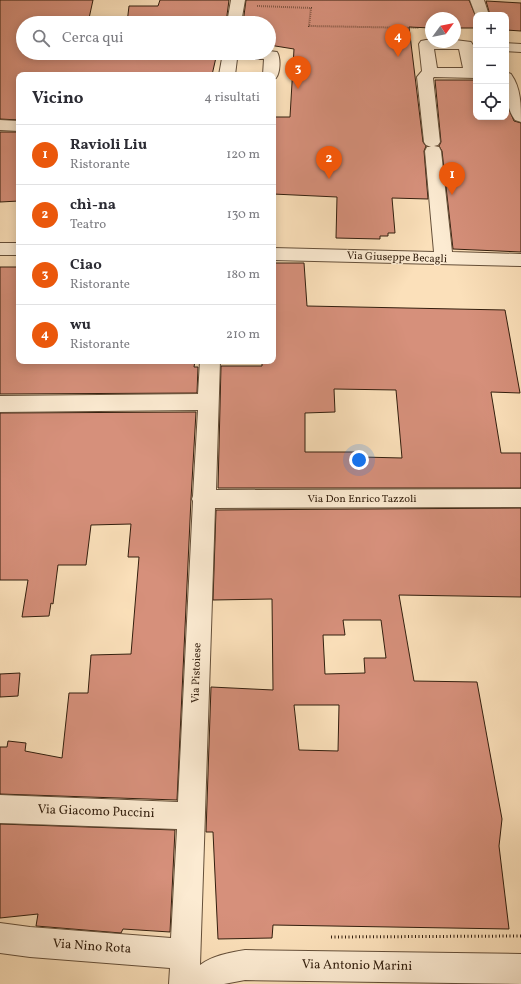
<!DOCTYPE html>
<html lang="it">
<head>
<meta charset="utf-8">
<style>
	:root { --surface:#fff; --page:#f2f2f3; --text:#2b2b33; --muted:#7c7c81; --line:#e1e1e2; --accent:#ea580c }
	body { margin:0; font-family:Vollkorn,serif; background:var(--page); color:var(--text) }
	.controls { position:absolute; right:12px; top:12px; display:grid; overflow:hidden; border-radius:8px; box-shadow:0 2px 10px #0003 }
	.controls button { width:36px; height:36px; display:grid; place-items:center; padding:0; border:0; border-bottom:1px solid var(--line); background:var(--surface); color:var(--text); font:20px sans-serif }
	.compass { position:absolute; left:425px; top:12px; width:36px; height:36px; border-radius:50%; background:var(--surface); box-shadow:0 2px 10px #0003; rotate:57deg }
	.you { position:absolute; left:359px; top:460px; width:14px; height:14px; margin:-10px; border:3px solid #fff; border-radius:50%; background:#1a73e8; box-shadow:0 0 0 6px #1a73e833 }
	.badge { display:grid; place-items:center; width:26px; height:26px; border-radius:50%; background:var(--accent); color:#fff; font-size:13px; font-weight:700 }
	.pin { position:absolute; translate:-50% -33px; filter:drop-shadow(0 1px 2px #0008) }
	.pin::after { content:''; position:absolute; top:21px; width:14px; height:12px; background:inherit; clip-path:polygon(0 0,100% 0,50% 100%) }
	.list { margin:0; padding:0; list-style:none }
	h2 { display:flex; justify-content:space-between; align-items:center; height:52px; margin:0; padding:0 16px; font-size:17px }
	h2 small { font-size:13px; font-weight:400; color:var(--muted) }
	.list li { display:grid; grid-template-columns:26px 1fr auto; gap:12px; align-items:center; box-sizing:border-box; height:60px; padding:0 16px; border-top:1px solid var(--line) }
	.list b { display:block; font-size:15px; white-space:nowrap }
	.list p { margin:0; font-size:13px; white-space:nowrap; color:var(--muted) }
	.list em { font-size:13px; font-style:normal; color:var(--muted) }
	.icon { flex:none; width:22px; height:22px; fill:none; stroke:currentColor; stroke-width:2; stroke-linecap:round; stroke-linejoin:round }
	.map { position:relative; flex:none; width:521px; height:984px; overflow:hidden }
	.search { position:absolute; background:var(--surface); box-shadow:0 2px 10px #0003; left:16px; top:16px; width:260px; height:44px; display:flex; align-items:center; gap:10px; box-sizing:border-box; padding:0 14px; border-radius:22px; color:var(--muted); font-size:15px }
	.panel { position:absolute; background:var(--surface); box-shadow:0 2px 10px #0003; left:16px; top:72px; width:260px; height:292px; border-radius:8px }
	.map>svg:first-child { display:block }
</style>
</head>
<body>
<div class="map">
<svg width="521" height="984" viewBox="0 0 521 984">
	<rect width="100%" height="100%" fill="#fbe0ba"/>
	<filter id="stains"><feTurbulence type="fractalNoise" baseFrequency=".005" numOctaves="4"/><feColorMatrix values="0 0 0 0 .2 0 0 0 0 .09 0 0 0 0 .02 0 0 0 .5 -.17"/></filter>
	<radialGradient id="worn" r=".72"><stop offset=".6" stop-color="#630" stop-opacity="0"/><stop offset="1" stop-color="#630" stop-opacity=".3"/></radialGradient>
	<path fill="#d6907b" stroke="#331f0e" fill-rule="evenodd" d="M0,0H93L88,23H23V53H217L212,75H19V120L0,119Z
		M160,0H229L226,23H127L129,6H158Z
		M246,0H469L476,17V28H455V18H431V28L409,27L423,142L426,146L424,151L428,199L392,198L395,233H388V236H380V239L336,238L337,197L273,194V117H290L294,49L269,45V23H243Z
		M486,1L521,3V31L506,30V15H490Z
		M435,80H476V117H506V102L514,121L521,123V252L453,249L442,151L439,146L441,142Z
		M0,132H19V201L0,202Z
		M273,263H304L307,306L505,310L520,393L491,392L501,453H521V488H218L221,366H262V361H273ZM334,389L396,390L402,458L362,457V452H305V413L335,412Z
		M0,267H19V361H195L194,367H198L197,393L0,394Z
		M196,412L191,499L177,800L0,794V747H7L8,741L26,743L25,751L62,758L69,693H88L91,655L131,654L139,557H128L131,524L91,525L86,565H58L53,604L51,603L49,616L22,617L28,580H0V413Z
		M521,508V597L399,595L414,681L477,682L502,819L499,846L509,929L273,925L272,938L218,939L213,832H206L211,687L273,690L272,599L213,600L216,510ZM343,620H381L386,658H364L365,673L325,674L323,635H345ZM294,705H339L338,751L299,750Z
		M20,673L18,696L0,697V674Z
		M0,824L175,830L170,932L123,929L121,933L36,926L38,914L0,918Z"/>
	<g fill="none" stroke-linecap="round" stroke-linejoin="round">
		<defs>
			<path id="minor" d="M231,0H245L241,23H227Z
				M470,0H484L489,15H476V16Z
				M426,40H431V42H455V40L471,42C478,51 476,66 476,78L434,77L433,78L440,142L438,145L434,146L439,147L441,151L452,252L521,254V266L273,260V248L434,252L425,151L427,147H431L426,145L424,142L417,77L422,71L419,44L421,41ZM434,49H459L463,68H437Z
				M506,43L521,44V52L506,51Z
				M269,51L277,52C281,58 280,73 276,78L273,79V75H263L264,59H237L235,75H219L223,53H269Z
				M506,72L511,74C521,88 521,105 521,122L515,120C505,106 506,89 506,72Z
				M0,120L19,121V131L0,130Z
				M0,243H19V255H0Z
				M200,361H220L216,490L521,489V507L215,508L200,965C214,955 228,953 245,950L521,954V984L245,980L224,984H169L170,968L30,957L0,953V923L30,927L171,938L177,829L0,823V795L178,802L193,501L192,499L193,496L198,410L0,412V396L198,394Z"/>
		</defs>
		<use href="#minor" stroke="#654f39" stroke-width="2"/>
		<path stroke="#331f0e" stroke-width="2" stroke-dasharray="0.5 1.5" stroke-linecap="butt" d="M257,6L311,8L309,26L419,28"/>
		<path stroke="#331f0e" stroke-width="3" stroke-dasharray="1 2.5" stroke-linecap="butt" d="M331,937L521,936"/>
		<use href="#minor" fill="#fcebd2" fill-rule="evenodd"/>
	</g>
	<g text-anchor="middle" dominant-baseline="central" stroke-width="3" stroke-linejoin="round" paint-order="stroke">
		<g font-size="11" fill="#331f0e" stroke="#fcebd2">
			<text transform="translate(397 258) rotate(2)">Via Giuseppe Becagli</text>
			<text x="362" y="499">Via Don Enrico Tazzoli</text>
			<text transform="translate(197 673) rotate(-88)">Via Pistoiese</text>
		</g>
		<g font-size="13" fill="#331f0e" stroke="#fcebd2">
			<text transform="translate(96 812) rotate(2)">Via Giacomo Puccini</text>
			<text transform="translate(92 947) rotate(4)">Via Nino Rota</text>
			<text transform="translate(357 966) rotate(1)">Via Antonio Marini</text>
		</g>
	</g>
	<rect width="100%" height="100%" filter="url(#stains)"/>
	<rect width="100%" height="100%" fill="url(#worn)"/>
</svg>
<div class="controls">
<button>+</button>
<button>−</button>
<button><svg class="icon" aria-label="locate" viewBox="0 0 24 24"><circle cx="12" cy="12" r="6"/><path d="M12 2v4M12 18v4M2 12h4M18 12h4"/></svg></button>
</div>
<svg class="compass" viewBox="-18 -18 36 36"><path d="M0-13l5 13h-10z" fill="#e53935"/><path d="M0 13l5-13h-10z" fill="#7c7c81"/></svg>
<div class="you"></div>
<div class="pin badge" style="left:452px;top:195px">1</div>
<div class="pin badge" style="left:329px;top:179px">2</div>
<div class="pin badge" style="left:298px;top:89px">3</div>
<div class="pin badge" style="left:398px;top:57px">4</div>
<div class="search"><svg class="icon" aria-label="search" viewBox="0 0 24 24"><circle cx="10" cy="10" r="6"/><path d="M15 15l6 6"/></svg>Cerca qui</div>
<section class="panel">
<h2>Vicino<small>4 risultati</small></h2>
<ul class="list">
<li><span class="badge">1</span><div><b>Ravioli Liu</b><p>Ristorante</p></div><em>120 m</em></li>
<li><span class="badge">2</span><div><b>chì-na</b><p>Teatro</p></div><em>130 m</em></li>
<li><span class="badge">3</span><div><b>Ciao</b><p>Ristorante</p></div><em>180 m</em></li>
<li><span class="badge">4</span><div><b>wu</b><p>Ristorante</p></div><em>210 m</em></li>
</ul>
</section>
</div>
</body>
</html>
